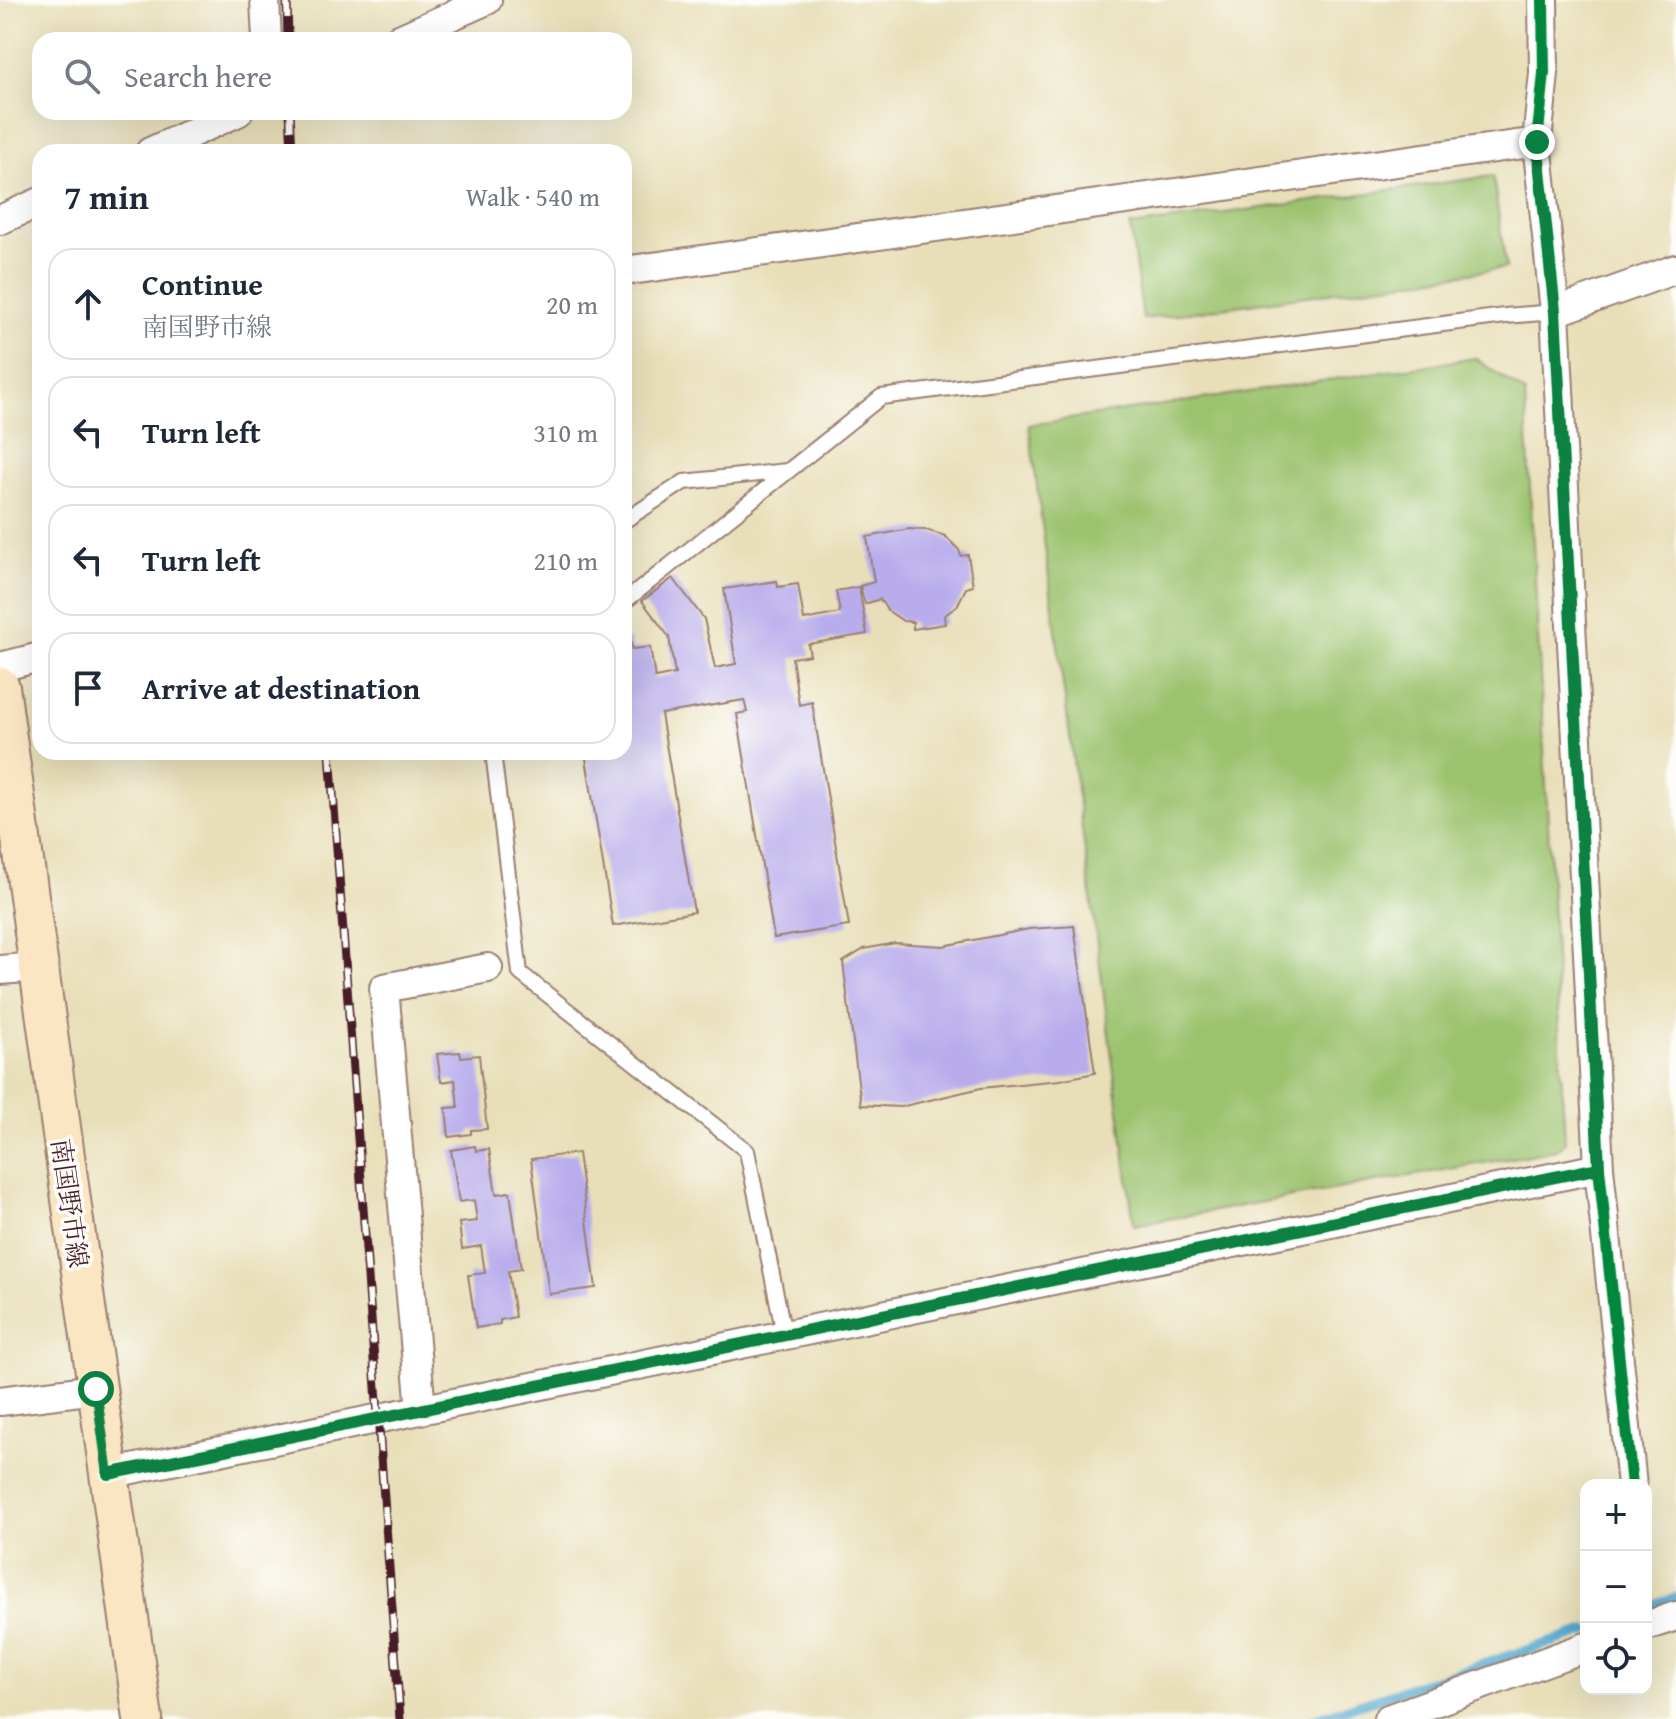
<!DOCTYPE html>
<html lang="en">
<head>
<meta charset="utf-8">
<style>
	:root { --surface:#fff; --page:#f2f2f3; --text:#1f2937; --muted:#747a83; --line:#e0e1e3 }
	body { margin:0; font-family:"Gentium Book Plus","Noto Serif JP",serif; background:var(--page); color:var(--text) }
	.controls { position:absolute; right:24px; bottom:24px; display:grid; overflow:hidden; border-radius:16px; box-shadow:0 8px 32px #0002 }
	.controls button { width:72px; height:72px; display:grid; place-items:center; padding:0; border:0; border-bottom:2px solid var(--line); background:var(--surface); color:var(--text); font:40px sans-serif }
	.stop { position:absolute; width:24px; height:24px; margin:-18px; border:6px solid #0b8043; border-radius:50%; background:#fff }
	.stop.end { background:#0b8043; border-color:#fff; box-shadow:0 2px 8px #0008 }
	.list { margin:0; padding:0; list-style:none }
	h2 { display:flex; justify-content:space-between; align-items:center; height:104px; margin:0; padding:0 32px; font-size:34px }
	h2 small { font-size:26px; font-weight:400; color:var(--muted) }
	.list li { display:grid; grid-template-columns:52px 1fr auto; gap:24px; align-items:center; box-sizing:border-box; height:112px; margin:0 16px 16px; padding:0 16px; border:2px solid var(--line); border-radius:24px }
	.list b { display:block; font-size:30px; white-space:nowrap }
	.list p { margin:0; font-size:26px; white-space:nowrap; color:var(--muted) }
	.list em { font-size:26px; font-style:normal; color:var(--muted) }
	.icon { flex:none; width:44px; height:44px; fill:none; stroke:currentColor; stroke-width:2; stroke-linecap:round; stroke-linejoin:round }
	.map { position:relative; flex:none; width:1676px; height:1719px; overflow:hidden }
	.search { position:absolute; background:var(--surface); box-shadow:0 8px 32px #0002; left:32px; top:32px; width:600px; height:88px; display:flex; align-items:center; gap:20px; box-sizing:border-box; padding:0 28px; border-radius:24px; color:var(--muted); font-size:30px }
	.panel { position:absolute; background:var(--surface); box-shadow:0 8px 32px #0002; left:32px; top:144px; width:600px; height:616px; border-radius:24px }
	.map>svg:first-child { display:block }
</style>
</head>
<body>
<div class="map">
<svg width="1676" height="1719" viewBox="0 0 1676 1719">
	<rect width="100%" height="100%" fill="#fdfcf7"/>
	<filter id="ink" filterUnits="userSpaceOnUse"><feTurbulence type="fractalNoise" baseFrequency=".0125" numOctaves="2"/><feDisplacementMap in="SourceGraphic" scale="16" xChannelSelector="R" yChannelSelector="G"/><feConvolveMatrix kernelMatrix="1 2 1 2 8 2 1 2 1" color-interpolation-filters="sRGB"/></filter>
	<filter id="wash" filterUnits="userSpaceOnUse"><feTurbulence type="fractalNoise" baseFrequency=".006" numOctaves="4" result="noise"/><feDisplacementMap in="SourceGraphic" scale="32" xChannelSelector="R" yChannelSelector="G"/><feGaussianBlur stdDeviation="1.8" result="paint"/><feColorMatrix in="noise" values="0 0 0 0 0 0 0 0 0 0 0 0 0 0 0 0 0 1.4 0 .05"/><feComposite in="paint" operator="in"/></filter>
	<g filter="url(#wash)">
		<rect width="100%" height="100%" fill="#e8dfb9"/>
		<path fill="#9bc36e" stroke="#72714c" stroke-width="2" d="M1493,176L1506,268L1143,319L1130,226Z
			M1475,358L1525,393L1565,1142L1557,1150L1134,1225L1029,425Z"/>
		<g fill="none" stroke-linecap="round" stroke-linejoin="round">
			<path stroke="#50a6cd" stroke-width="10" d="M1646,1609L1676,1597
				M1314,1719L1586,1631"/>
		</g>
		<g id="blocks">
			<path fill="#b8acec" d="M909,529L926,530L945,536L959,550L961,556L968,555L973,586L966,588L957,606L944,616L945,624L913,629V622L903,621L887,610L880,599L865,604L860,586L874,582L867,537Z
				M673,578L704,619L715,668L736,664L724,589L777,581L778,587L798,584L804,620L840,613L836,591L859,587L867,634L808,644L810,655L792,658L799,705L812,702L849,926L774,938L737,714L747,712L744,700L661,714L694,912L613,926L585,752H624V639L630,638L632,649L650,647L655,678L675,674L669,637L642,601Z
				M1074,926L1095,1073L1060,1080L981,1088L900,1107L861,1105L843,962L864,949L895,943L943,946L1029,929Z
				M460,1052L461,1057L479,1055L487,1129L471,1130V1134L449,1137L446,1108L458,1107L455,1080L441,1082L437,1054Z
				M475,1146L476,1151L489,1149L496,1194L510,1192L521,1269L508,1271L515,1317L500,1320V1324L476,1328L468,1275L485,1273L481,1246L462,1249L459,1223L477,1221L474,1200L459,1202L451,1150Z
				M578,1153L596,1288L549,1294L531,1159Z"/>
		</g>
	</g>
	<g filter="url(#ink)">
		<use href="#blocks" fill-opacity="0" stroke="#997f72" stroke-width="2"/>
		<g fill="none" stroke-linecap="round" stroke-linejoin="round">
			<defs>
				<path id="lane" d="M624,521L684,482L787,471
					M624,602L881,397L1505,316L1555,312
					M493,752L520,973L747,1151L784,1334"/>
				<path id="street" d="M265,0L267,40
					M1543,0L1544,73L1537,142L1555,312L1599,1168L1632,1485
					M397,40L487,0
					M150,152L238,112
					M0,220L40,202
					M624,271L1537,142
					M1555,312L1676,269
					M0,667L40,657
					M0,970L38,967
					M0,1401L96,1389
					M421,1410L384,988L488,968
					M108,1474L1599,1168
					M1646,1626L1676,1616
					M1388,1719L1586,1647"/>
				<path id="secondary" d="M0,687L143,1719"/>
			</defs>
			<use href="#lane" stroke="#997f72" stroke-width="18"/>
			<use href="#street" stroke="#997f72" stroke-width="32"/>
			<use href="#secondary" stroke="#997f72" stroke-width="42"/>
			<use href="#lane" stroke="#fff" stroke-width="14"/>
			<use href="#street" stroke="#fff" stroke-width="28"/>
			<use href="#secondary" stroke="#fbe6c4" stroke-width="38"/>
			<defs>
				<path id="rail" d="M287,0L288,40
					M290,112L292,152
					M330,752L400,1719"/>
			</defs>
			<use href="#rail" stroke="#4a1f2b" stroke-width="9"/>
			<use href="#rail" stroke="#fdfcf7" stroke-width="6" stroke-dasharray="18" stroke-linecap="butt"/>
			<defs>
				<path id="cycleway" d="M1543,0L1544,73L1537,142L1555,312L1599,1168L1632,1485
					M108,1474L1599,1168"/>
			</defs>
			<use href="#cycleway" stroke="#fdfcf7" stroke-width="17"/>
			<use href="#cycleway" stroke="#00873e" stroke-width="12"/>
		</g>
	</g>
	<g fill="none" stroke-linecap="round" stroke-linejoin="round" filter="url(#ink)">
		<path stroke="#0b8043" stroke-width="10" d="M96,1389L108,1474L1599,1168L1555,312L1537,142"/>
	</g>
	<g text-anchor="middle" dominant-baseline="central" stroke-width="7" stroke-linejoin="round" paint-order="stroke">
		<g font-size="26" fill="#4a1f2b" stroke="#fdfcf7">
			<text transform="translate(70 1203) rotate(82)">南国野市線</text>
		</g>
	</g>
</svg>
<div class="controls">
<button>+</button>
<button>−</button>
<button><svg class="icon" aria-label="locate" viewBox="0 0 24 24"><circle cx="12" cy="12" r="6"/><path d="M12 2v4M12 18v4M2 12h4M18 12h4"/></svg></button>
</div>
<div class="stop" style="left:96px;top:1389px"></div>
<div class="stop end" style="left:1537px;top:142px"></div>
<div class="search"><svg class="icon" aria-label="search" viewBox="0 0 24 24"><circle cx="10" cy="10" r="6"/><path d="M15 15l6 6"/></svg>Search here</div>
<section class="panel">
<h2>7 min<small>Walk · 540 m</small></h2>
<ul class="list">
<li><svg class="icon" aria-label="ahead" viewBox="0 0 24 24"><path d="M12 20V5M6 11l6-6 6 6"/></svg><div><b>Continue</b><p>南国野市線</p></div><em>20 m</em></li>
<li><svg class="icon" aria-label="left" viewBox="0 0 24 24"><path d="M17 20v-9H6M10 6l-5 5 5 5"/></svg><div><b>Turn left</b></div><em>310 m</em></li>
<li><svg class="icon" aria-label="left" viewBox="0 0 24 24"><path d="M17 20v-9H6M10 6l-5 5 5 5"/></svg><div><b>Turn left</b></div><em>210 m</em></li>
<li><svg class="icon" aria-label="arrive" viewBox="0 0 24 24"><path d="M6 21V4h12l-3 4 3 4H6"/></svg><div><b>Arrive at destination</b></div></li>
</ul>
</section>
</div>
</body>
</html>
